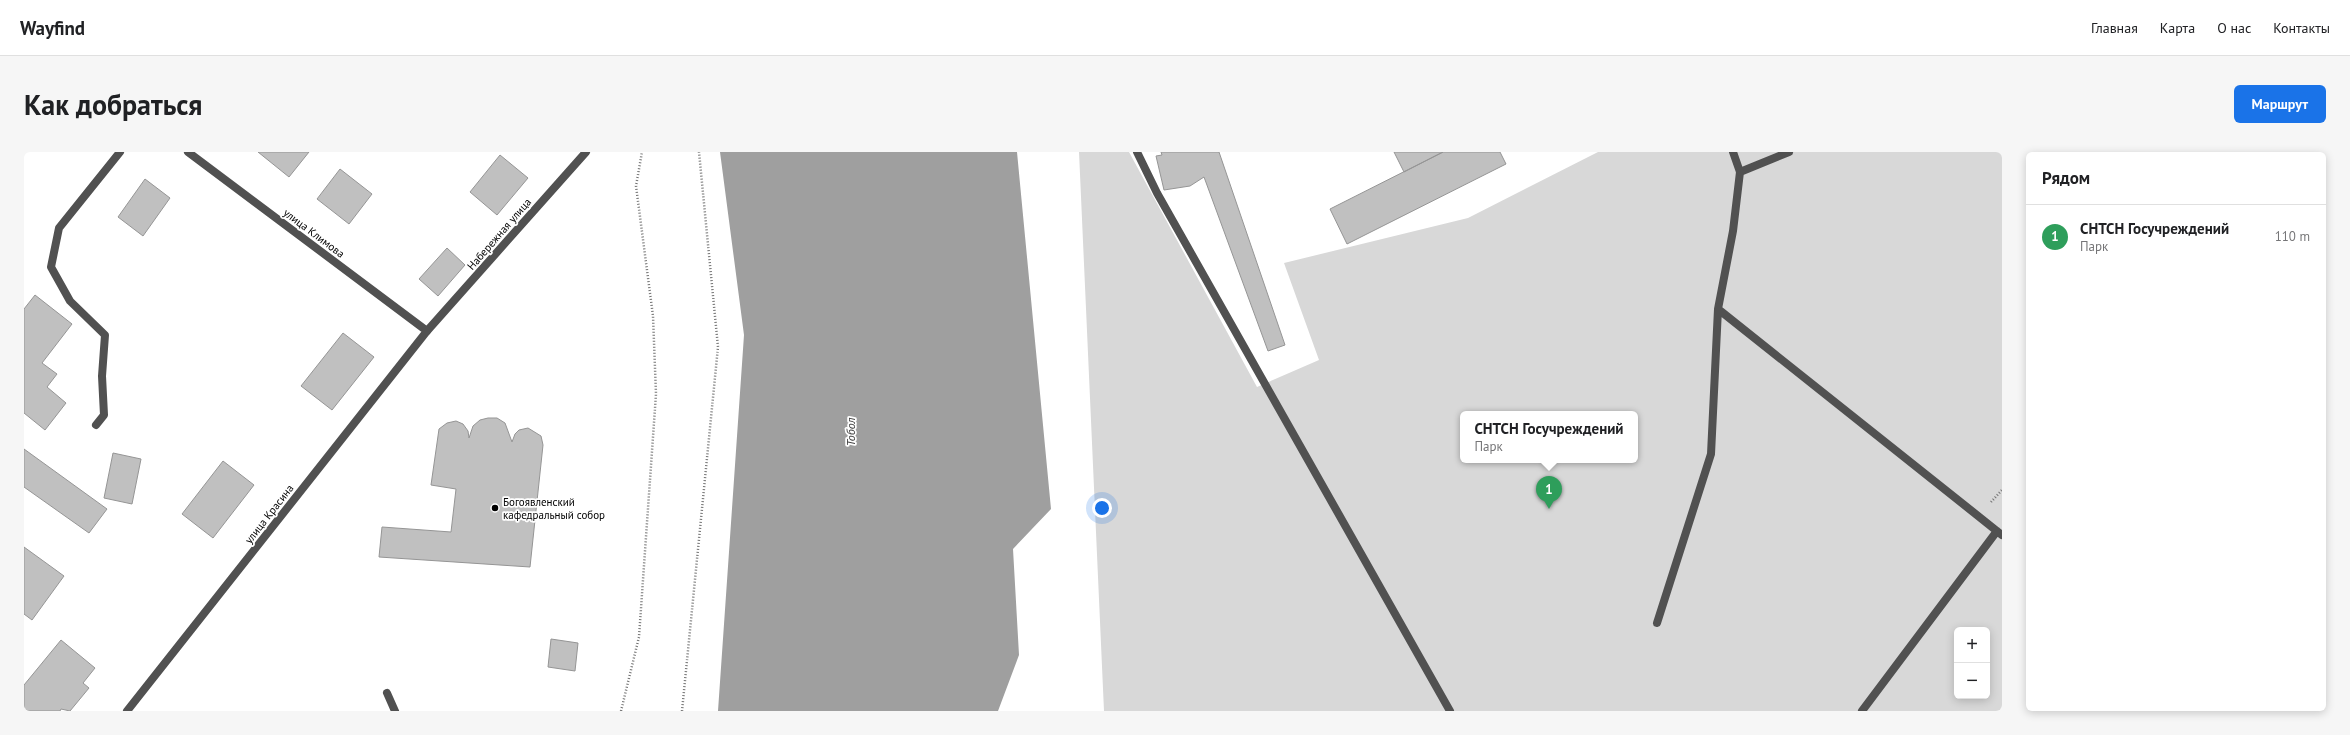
<!DOCTYPE html>
<html lang="ru">
<head>
<meta charset="utf-8">
<style>
	:root { --surface:#fff; --page:#f6f6f6; --text:#202124; --muted:#757577; --line:#e0e0e0; --accent:#1a73e8 }
	body { margin:0; font-family:"PT Sans",sans-serif; background:var(--page); color:var(--text) }
	.controls { position:absolute; right:12px; bottom:12px; display:grid; overflow:hidden; border-radius:6px; box-shadow:0 2px 10px #0003 }
	.controls button { width:36px; height:36px; display:grid; place-items:center; padding:0; border:0; border-bottom:1px solid var(--line); background:var(--surface); color:var(--text); font:20px sans-serif }
	.you { position:absolute; left:1078px; top:356px; width:14px; height:14px; margin:-10px; border:3px solid #fff; border-radius:50%; background:#1a73e8; box-shadow:0 0 0 6px #1a73e833 }
	.badge { display:grid; place-items:center; width:26px; height:26px; border-radius:50%; background:var(--accent); color:#fff; font-size:13px; font-weight:700 }
	.pin { position:absolute; translate:-50% -33px; filter:drop-shadow(0 1px 2px #0008) }
	.pin::after { content:''; position:absolute; top:21px; width:14px; height:12px; background:inherit; clip-path:polygon(0 0,100% 0,50% 100%) }
	.popup { position:absolute; left:1436px; top:259px; width:178px; height:52px; box-sizing:border-box; display:grid; place-content:center; border-radius:6px; background:var(--surface); filter:drop-shadow(0 1px 3px #0005); font-size:13px; white-space:nowrap; color:var(--muted) }
	.popup b { font-size:15px; color:var(--text) }
	.popup::after { content:''; position:absolute; left:50%; top:100%; margin-left:-8px; border:8px solid transparent; border-top-color:var(--surface) }
	.list { margin:0; padding:0; list-style:none }
	h2 { display:flex; justify-content:space-between; align-items:center; height:52px; margin:0; padding:0 16px; font-size:17px }
	h2 small { font-size:13px; font-weight:400; color:var(--muted) }
	.list li { display:grid; grid-template-columns:26px 1fr auto; gap:12px; align-items:center; box-sizing:border-box; height:64px; padding:0 16px; border-top:1px solid var(--line) }
	.list b { display:block; font-size:15px; white-space:nowrap }
	.list p { margin:0; font-size:13px; white-space:nowrap; color:var(--muted) }
	.list em { font-size:13px; font-style:normal; color:var(--muted) }
	.map { position:relative; flex:none; width:1978px; height:559px; overflow:hidden; border-radius:6px }
	header { display:flex; align-items:center; gap:24px; box-sizing:border-box; height:56px; padding:0 20px; background:var(--surface); border-bottom:1px solid var(--line) }
	header strong { font-size:19px }
	nav { display:flex; gap:22px; margin-inline-start:auto; font-size:14px }
	.intro { display:flex; align-items:center; justify-content:space-between; box-sizing:border-box; height:96px; padding:0 24px }
	h1 { margin:0; font-size:28px }
	.button { padding:10px 18px; border-radius:6px; background:var(--accent); color:#fff; font-size:14px; font-weight:700 }
	main { display:flex; gap:24px; padding:0 24px }
	aside { flex:1; background:var(--surface); border-radius:6px; box-shadow:0 2px 10px #0003 }
	.map>svg:first-child { display:block }
</style>
</head>
<body>
<header>
<strong>Wayfind</strong>
<nav><a>Главная</a><a>Карта</a><a>О нас</a><a>Контакты</a></nav>
</header>
<div class="intro"><h1>Как добраться</h1><a class="button">Маршрут</a></div>
<main>
<div class="map">
<svg width="1978" height="559" viewBox="0 0 1978 559">
	<rect width="100%" height="100%" fill="#fff"/>
	<path fill="#d8d8d8" fill-rule="evenodd" d="M1055,0H1105L1233,235L1295,208L1260,111L1444,66L1574,0H1978V559H1080ZM1439,262H1611V308H1439ZM1933,478H1963V544H1933Z"/>
	<path fill="#9f9f9f" d="M696,0H993L1027,357L989,397L995,503L974,559H694L720,183Z"/>
	<path fill="#c0c0c0" stroke="#959595" d="M234,0H285L265,25Z
		M1137,0H1195L1261,193L1244,199L1180,25L1166,34L1140,38L1132,4L1138,3Z
		M1370,0H1419L1380,20Z
		M1419,0H1476L1482,12L1323,92L1306,57Z
		M476,3L504,26L473,63L446,40Z
		M316,17L348,42L325,72L293,47Z
		M121,27L146,46L119,84L94,65Z
		M423,96L441,113L414,144L395,127Z
		M11,143L48,172L18,211L33,222L23,235L42,251L21,278L0,261V157Z
		M319,181L350,205L308,258L277,234Z
		M464,266H473L481,271L488,290L491,282L495,278L504,276L517,284L519,293L506,415L355,405L358,375L427,380L432,337L407,333L415,277L423,271L432,269L439,272L444,279L445,286L449,274L456,268Z
		M0,297L83,357L65,381L0,335Z
		M89,301L117,307L108,352L80,346Z
		M199,309L230,333L189,386L158,362Z
		M0,395L40,424L8,468L0,462Z
		M527,487L554,491L551,519L524,515Z
		M37,488L71,516L59,531L65,536L46,559L37,557L36,559H0V533Z"/>
	<g fill="none" stroke-linecap="round" stroke-linejoin="round">
		<path stroke="#737373" stroke-width="2.5" stroke-dasharray="1 2" stroke-linecap="butt" d="M1967,350L1978,338
			M597,559L615,485L632,242L629,164L612,34L618,0
			M658,559L694,195L675,0"/>
		<path stroke="#515151" stroke-width="8" d="M1765,0L1716,20L1709,79L1694,157L1978,383
			M72,273L80,263L78,224L81,183L46,149L27,115L35,76L96,0
			M1633,471L1687,302L1694,157
			M363,541L371,559
			M1838,559L1973,379"/>
		<path stroke="#515151" stroke-width="8" d="M1113,0L1133,41L1426,559
			M1709,0L1716,20
			M403,179L562,0"/>
		<path stroke="#515151" stroke-width="8" d="M103,559L403,179L164,0"/>
	</g>
	<circle fill="#000" stroke="#fff" stroke-width="1.5" cx="471" cy="356" r="4"/>
	<g text-anchor="middle" dominant-baseline="central" stroke-width="3.5" stroke-linejoin="round" paint-order="stroke">
		<g font-size="11" fill="#000" stroke="#fff">
			<text transform="translate(290 81) rotate(37)">улица Климова</text>
			<text transform="translate(475 82) rotate(-49)">Набережная улица</text>
			<text transform="translate(245 362) rotate(-52)">улица Красина</text>
		</g>
		<g font-size="11" fill="#000" stroke="#fff" text-anchor="start">
			<text x="479" y="350">Богоявленский<tspan x="479" dy="13">кафедральный собор</tspan></text>
		</g>
		<g font-size="12" font-style="italic" fill="#404040" stroke="#fff">
			<text transform="translate(826 280) rotate(-90)">Тобол</text>
		</g>
	</g>
</svg>
<div class="controls">
<button>+</button>
<button>−</button>
</div>
<div class="you"></div>
<div class="pin badge" style="left:1525px;top:357px;background:#2e9e5b">1</div>
<div class="popup"><b>СНТСН Госучреждений</b>Парк</div>
</div>
<aside>
<h2>Рядом<small></small></h2>
<ul class="list">
<li><span class="badge" style="background:#2e9e5b">1</span><div><b>СНТСН Госучреждений</b><p>Парк</p></div><em>110 m</em></li>
</ul>
</aside>
</main>
</body>
</html>
